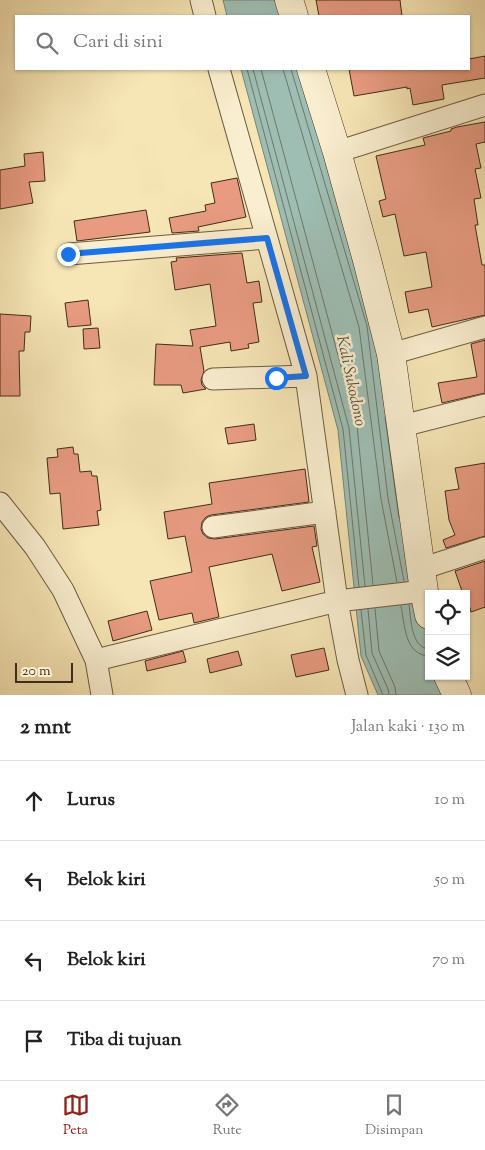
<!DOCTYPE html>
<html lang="id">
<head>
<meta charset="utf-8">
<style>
	:root { --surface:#fff; --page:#f6f6f6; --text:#222; --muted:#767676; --line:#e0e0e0; --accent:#8f2418 }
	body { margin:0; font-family:"Sorts Mill Goudy",serif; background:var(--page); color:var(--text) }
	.controls { position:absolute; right:15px; bottom:15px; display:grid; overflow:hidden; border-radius:0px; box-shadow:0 1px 4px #0004 }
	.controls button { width:45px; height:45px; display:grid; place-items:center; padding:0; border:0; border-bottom:1px solid var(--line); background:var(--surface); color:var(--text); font:25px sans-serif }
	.scale { position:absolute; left:15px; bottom:12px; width:58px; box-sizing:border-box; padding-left:5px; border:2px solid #402d1a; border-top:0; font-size:14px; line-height:18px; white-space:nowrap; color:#402d1a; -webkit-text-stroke:4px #f9eecf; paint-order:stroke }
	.stop { position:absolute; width:15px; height:15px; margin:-11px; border:4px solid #1a73e8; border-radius:50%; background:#fff }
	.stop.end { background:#1a73e8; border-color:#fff; box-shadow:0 1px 5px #0008 }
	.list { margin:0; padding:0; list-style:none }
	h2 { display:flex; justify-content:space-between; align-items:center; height:65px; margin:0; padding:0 20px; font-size:21px }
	h2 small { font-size:16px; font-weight:400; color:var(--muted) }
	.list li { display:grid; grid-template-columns:32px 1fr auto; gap:15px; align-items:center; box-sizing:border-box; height:80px; padding:0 20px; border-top:1px solid var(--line) }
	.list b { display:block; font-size:19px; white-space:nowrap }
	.list em { font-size:16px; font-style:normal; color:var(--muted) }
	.icon { flex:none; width:28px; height:28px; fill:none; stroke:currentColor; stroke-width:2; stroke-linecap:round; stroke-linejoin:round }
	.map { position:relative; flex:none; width:485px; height:695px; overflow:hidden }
	.search { position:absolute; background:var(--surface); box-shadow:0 1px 4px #0004; left:15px; right:15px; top:15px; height:55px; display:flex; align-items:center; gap:12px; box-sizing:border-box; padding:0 18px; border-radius:0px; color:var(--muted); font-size:19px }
	.sheet { height:385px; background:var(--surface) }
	nav { display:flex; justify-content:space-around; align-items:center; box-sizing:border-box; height:70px; border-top:1px solid var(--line); background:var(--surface); font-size:14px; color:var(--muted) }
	nav a { display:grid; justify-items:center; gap:2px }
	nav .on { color:var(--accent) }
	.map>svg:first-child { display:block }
</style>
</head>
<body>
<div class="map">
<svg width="485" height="695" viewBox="0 0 485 695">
	<rect width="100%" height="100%" fill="#f6e5b5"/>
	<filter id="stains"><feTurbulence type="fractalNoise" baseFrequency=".004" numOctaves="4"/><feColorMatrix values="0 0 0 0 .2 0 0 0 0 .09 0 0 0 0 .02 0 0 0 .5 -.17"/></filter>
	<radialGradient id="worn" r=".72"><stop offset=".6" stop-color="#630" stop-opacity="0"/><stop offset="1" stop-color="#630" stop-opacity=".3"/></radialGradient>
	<path fill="#9ebeb4" stroke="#788476" d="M223,0H281L286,16H227Z
		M241,69H302L378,323L400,496L429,646V676H441L449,695H378L361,656L338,430Z"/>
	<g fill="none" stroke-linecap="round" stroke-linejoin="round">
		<path stroke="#6f7667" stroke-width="1" d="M247,69L343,429L359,587
			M253,69L349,428L365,586
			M261,69L357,426L373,585
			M283,69L359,327L381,499L397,582
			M291,69L367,326L388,498L404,581
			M385,417L399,518
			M409,605C411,619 411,648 429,649
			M401,606C405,624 404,655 429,656
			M368,609L372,653L388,689L389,695
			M375,609L379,651L395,687L396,695
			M361,610L366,655L383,695"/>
	</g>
	<path fill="#e89b81" stroke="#402d1a" d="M316,0H400L402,16H319Z
		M485,56V78L442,85L444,99L413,105L410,88L407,89V87L354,96L349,69H469V59Z
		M485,122V142L476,144L481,168L475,169L481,198L474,199L478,225H475L482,265H485V315L432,327L428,309L409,313L405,292L432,287L426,252L404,256L395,214L383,217L379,201L386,199L376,156L425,145L423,138L451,131V129L457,127Z
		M43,152L45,181L29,182L33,203L0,209V170L25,166L24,154Z
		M237,178L246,217L198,227L199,231L172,233L169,218L206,211L205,205L215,203L211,183Z
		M146,210L150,232L77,241L74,221Z
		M242,253L247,283L259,281L262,302L253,303L259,342L248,344L249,348L231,351L230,342L200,347L204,371L201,380L202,385L206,389L183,393L181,385H154L156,344L193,346L190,330L216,326L210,284L175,290L171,262L177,261L176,258Z
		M88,300L91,325L68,327L65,303Z
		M0,314L31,316L30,332H25L24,351H19L20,396H0Z
		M98,328L100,348L84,349L83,329Z
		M485,340V393L442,403L438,383L477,377L471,344Z
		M254,424L256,440L228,444L225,428Z
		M73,447L74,454H78L80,472L91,471L92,476H97L101,510L97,511L99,525L63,529L60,493L50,494L47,458L58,457L57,449Z
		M485,463V536L446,548L443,540L455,535L449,520L445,491L459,489L455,468Z
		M305,469L309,502L211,515L206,517L202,522L201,529L203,534L208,538L215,539L314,526L317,546L312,547L320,582L282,591L272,554L209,567L219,617L194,623L192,613L159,620L150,581L192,572L185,536L168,539L164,512L212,504L209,483Z
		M485,561V607L471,612L466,594H463L455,571Z
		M147,611L152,630L113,641L108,621Z
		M324,648L329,670L296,677L291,655Z
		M183,651L186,662L147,671L145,661Z
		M238,651L242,665L210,673L207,659Z"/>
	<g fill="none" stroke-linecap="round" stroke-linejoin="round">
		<defs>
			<path id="street" d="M201,0L205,16
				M219,69L306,376L337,601L348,660L357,695
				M337,152L485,105
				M69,254L267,238
				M391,354L485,327
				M213,379L306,376
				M402,426L485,405
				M0,503L35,547L63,590L96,660L102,695
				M213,527L325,512
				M421,569L485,548
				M96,660L337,601L424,591"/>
			<path id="secondary" d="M289,0L294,16
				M311,69L337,152L367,260L391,354L424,591L429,615
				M448,676L457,695"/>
		</defs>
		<use href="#street" stroke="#6e5b41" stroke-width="23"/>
		<use href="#secondary" stroke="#402d1a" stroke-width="29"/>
		<use href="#street" stroke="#f9eecf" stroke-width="21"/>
		<use href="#secondary" stroke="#f9eecf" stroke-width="28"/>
	</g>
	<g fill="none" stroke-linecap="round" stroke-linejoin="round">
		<path stroke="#1a73e8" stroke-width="6" d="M68,254L267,238L306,376L276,378"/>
	</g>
	<g text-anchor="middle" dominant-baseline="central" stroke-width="5" stroke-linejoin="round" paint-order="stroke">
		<g font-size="16" font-style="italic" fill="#585140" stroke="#f9eecf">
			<text transform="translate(350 381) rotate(78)">Kali Sukodono</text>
		</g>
	</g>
	<rect width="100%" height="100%" filter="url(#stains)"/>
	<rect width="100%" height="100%" fill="url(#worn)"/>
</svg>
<div class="controls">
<button><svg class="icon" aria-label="locate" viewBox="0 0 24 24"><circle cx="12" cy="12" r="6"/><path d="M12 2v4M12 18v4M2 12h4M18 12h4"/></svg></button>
<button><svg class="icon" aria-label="layers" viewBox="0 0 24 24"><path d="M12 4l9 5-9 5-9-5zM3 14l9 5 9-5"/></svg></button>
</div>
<div class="scale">20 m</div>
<div class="stop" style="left:276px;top:378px"></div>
<div class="stop end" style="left:68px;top:254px"></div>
<div class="search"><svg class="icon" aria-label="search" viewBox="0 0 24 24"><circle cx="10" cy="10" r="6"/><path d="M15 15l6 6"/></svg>Cari di sini</div>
</div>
<section class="sheet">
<h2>2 mnt<small>Jalan kaki · 130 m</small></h2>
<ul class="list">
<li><svg class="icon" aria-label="ahead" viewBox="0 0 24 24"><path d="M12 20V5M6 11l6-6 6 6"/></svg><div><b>Lurus</b></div><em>10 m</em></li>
<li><svg class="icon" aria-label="left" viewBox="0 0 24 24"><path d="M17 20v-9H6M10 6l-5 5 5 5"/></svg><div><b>Belok kiri</b></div><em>50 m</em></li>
<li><svg class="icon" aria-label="left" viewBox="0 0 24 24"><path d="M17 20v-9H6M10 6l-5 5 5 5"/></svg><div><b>Belok kiri</b></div><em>70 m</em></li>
<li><svg class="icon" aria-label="arrive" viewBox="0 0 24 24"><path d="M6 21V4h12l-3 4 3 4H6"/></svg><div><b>Tiba di tujuan</b></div></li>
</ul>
</section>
<nav>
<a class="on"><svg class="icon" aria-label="map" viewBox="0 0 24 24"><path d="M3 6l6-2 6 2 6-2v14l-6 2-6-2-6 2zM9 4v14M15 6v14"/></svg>Peta</a>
<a><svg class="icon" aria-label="directions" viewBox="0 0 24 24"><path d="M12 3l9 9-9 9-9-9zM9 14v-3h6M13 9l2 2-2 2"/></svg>Rute</a>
<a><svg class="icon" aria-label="saved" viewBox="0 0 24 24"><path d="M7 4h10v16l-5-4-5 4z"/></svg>Disimpan</a>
</nav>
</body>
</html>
